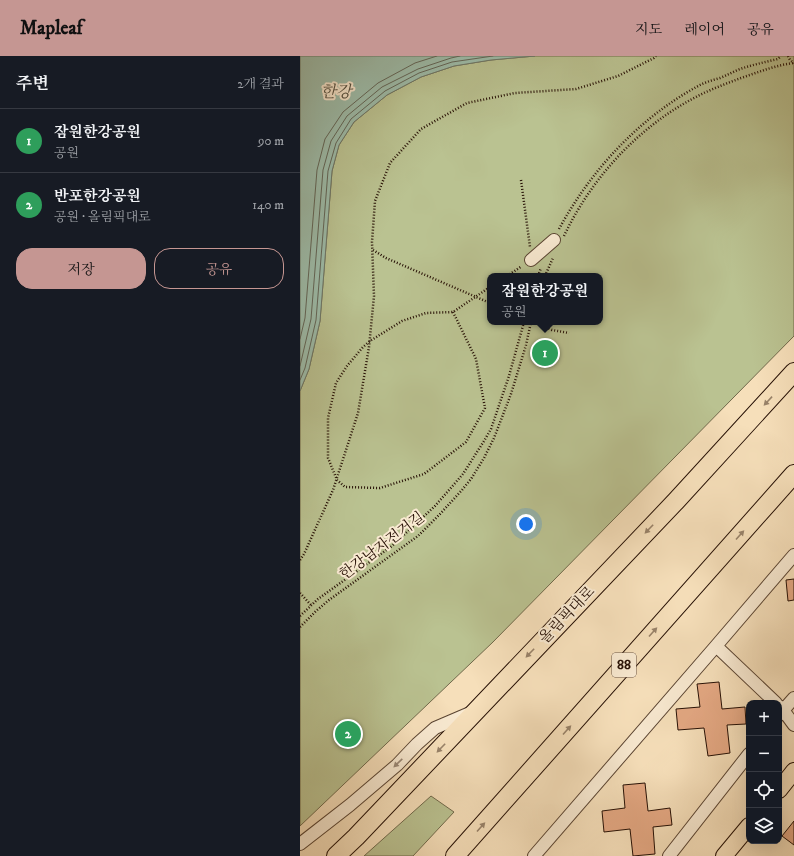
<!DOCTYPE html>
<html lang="ko">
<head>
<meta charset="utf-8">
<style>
	:root { --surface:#171b24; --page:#242831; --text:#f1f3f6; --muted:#9ea1a6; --line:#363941; --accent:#c59692 }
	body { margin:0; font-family:"IM FELL DW Pica","Noto Serif KR",serif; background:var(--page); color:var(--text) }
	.controls { position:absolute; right:12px; bottom:12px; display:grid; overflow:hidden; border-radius:8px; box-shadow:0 4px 16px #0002 }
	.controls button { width:36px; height:36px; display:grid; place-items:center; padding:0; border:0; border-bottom:1px solid var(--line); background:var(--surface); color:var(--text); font:20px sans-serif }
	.you { position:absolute; left:226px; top:468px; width:14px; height:14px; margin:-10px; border:3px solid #fff; border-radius:50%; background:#1a73e8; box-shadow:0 0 0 6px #1a73e833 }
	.badge { display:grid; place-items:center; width:26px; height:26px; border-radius:50%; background:var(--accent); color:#fff; font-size:13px; font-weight:700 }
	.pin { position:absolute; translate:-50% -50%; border:2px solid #fff; box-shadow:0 1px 4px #0006 }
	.popup { position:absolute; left:187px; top:217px; width:116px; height:52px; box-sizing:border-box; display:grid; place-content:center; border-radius:8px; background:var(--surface); filter:drop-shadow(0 1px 3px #0005); font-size:13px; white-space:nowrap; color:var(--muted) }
	.popup b { font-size:15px; color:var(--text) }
	.popup::after { content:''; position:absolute; left:50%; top:100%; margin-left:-8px; border:8px solid transparent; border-top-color:var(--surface) }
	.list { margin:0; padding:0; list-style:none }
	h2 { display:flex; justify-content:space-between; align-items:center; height:52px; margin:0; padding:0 16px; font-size:17px }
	h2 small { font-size:13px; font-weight:400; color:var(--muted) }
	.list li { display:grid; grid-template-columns:26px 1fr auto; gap:12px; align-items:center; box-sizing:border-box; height:64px; padding:0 16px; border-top:1px solid var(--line) }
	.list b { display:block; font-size:15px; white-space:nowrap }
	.list p { margin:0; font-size:13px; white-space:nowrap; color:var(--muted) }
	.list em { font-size:13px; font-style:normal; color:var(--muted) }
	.actions { display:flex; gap:8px; padding:12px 16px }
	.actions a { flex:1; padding:9px 0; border:1px solid var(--accent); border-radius:16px; text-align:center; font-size:14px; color:var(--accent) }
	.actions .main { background:var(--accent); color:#111 }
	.icon { flex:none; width:22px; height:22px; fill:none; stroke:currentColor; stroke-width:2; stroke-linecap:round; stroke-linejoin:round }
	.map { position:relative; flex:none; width:494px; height:800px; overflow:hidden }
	header { display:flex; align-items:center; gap:24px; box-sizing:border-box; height:56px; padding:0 20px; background:var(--accent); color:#111 }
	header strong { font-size:19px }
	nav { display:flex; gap:22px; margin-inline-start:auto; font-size:14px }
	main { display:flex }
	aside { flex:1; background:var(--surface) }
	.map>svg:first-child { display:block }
</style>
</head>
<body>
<header>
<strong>Mapleaf</strong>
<nav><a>지도</a><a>레이어</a><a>공유</a></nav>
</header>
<main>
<aside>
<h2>주변<small>2개 결과</small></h2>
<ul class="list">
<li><span class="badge" style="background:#2e9e5b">1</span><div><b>잠원한강공원</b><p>공원</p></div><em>90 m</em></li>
<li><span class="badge" style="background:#2e9e5b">2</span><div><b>반포한강공원</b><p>공원 · 올림픽대로</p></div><em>140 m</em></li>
</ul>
<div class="actions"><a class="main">저장</a><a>공유</a></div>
</aside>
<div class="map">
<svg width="494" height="800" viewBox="0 0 494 800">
	<rect width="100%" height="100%" fill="#f6dfba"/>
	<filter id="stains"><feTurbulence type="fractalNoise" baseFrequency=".005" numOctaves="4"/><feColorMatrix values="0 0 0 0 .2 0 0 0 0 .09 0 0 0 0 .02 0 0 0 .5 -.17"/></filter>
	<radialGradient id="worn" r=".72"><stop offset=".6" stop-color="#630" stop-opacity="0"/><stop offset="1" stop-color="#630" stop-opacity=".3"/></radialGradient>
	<path fill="#bac291" stroke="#70694b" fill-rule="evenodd" d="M235,0H494V280L193,586L0,770V335L9,313L20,265L32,115L39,89L54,66L87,39L121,21L154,10L191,4ZM190,220H300V266H190Z
		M131,740L154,756L113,800H64Z"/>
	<path fill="#9dbdab" stroke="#6d7869" d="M0,0H235L191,4L154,10L121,21L87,39L54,66L39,89L32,115L20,265L9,313L0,335Z"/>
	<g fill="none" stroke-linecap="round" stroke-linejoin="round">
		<path stroke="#626658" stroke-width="1" d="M0,283L5,262L17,114L25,83L43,56L78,27L115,7L137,0
			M0,310L11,263L23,114L31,85L47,60L82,31L118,13L151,2L160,0
			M0,324L5,312L16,264L28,115L36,87L51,63L85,35L119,17L152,6L193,0"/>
	</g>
	<path fill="#e4a883" stroke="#261005" d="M494,523V544L488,545L486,524Z
		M419,626L422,653L445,651L446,668L427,669L430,697L408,700L404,672L378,674L376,653L400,651L397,628Z
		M345,727L348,755L370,752L372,769L353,771L355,798L333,800L330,773L304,776L302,755L325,752L323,729Z
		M494,765V789L482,780Z"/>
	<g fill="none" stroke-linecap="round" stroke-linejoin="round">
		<defs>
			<path id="minor" d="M231,204L254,184
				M416,590L476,647
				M479,650L483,654L494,669
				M479,659L494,642
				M0,788L50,749L97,709L117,688L135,672L170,657
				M234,800L416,590L494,499
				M369,800L449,698"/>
			<path id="major" d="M479,734L494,715
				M424,800L449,770"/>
			<path id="highway" d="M36,800L56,781L376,445L494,316
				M155,800L494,418"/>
		</defs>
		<use href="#minor" stroke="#5a4432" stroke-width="14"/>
		<use href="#major" stroke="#261005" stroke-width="18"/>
		<use href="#highway" stroke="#261005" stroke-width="20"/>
		<path stroke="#261005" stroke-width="2.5" stroke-dasharray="1 2" stroke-linecap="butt" d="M488,0L490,4L494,7
			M221,124L230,191
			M259,173C291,114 340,61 400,29C406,26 413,24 420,22C427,19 433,16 440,13C452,9 465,6 478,3L481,0
			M264,180C291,123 337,72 394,42C409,34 425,28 441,22C459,16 476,9 494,7
			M73,194L86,202L190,247
			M207,220L222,210
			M238,220L241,212
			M245,220L253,202
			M153,256L176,303L185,352L166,386L124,418L80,432L45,431L37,424L28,402V362L36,327L47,310L63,291L70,285L102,265L126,257L153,256L190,231
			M235,266L252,274L269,277
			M0,504L4,498L33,434L58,357L69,291L74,240L72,186L75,145L90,107L121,73L167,47L215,37L276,33L318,20L354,2L356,0
			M0,537L11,549
			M0,560L18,543L92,490L135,450L163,418L184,385L191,373L209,320L224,266
			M0,571L16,555L29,544L118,480L141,457L162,434L171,423L184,402L194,382L211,338L226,289L231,266"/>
		<use href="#minor" stroke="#f9ead2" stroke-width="12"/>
		<use href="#major" stroke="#f6dfba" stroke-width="16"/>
		<use href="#highway" stroke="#f6dfba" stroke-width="18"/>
	</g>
	<defs><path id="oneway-solid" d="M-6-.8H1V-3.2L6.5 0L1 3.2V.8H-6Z"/></defs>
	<g fill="#988269">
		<use href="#oneway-solid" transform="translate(468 345) rotate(133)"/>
		<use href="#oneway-solid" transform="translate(349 473) rotate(134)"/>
		<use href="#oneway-solid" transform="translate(440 479) rotate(-48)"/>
		<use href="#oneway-solid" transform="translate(353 576) rotate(-48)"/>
		<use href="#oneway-solid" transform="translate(230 597) rotate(134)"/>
		<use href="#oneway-solid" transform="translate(267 674) rotate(-48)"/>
		<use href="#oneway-solid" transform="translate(141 692) rotate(134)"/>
		<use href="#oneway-solid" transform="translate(181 771) rotate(-48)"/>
	</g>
	<use fill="#9a8876" href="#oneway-solid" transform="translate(98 707) rotate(136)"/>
	<g text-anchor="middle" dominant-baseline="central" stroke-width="4" stroke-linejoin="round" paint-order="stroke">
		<rect fill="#f9ead2" stroke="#655142" stroke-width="1" x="312" y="597" width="24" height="24" rx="3"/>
		<g font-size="14" font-weight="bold" fill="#261005">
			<text x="324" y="609">88</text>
		</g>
		<g font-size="15" fill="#261005" stroke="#f9ead2">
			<text transform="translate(82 490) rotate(-37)">한강남자전거길</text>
			<text transform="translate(267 559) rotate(-46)">올림픽대로</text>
		</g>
		<g font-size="16" font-style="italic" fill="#504d3f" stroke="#f9ead2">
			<text x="36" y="36">한강</text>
		</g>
	</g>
	<rect width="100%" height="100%" filter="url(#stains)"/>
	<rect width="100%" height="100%" fill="url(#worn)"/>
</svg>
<div class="controls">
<button>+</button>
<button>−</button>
<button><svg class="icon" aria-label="locate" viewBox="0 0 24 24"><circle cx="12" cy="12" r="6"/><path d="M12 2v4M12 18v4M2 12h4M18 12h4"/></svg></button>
<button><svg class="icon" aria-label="layers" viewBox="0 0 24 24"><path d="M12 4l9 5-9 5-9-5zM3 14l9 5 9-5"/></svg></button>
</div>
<div class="you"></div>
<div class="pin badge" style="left:245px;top:297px;background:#2e9e5b">1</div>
<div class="popup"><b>잠원한강공원</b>공원</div>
<div class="pin badge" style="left:48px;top:678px;background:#2e9e5b">2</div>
</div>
</main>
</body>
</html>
